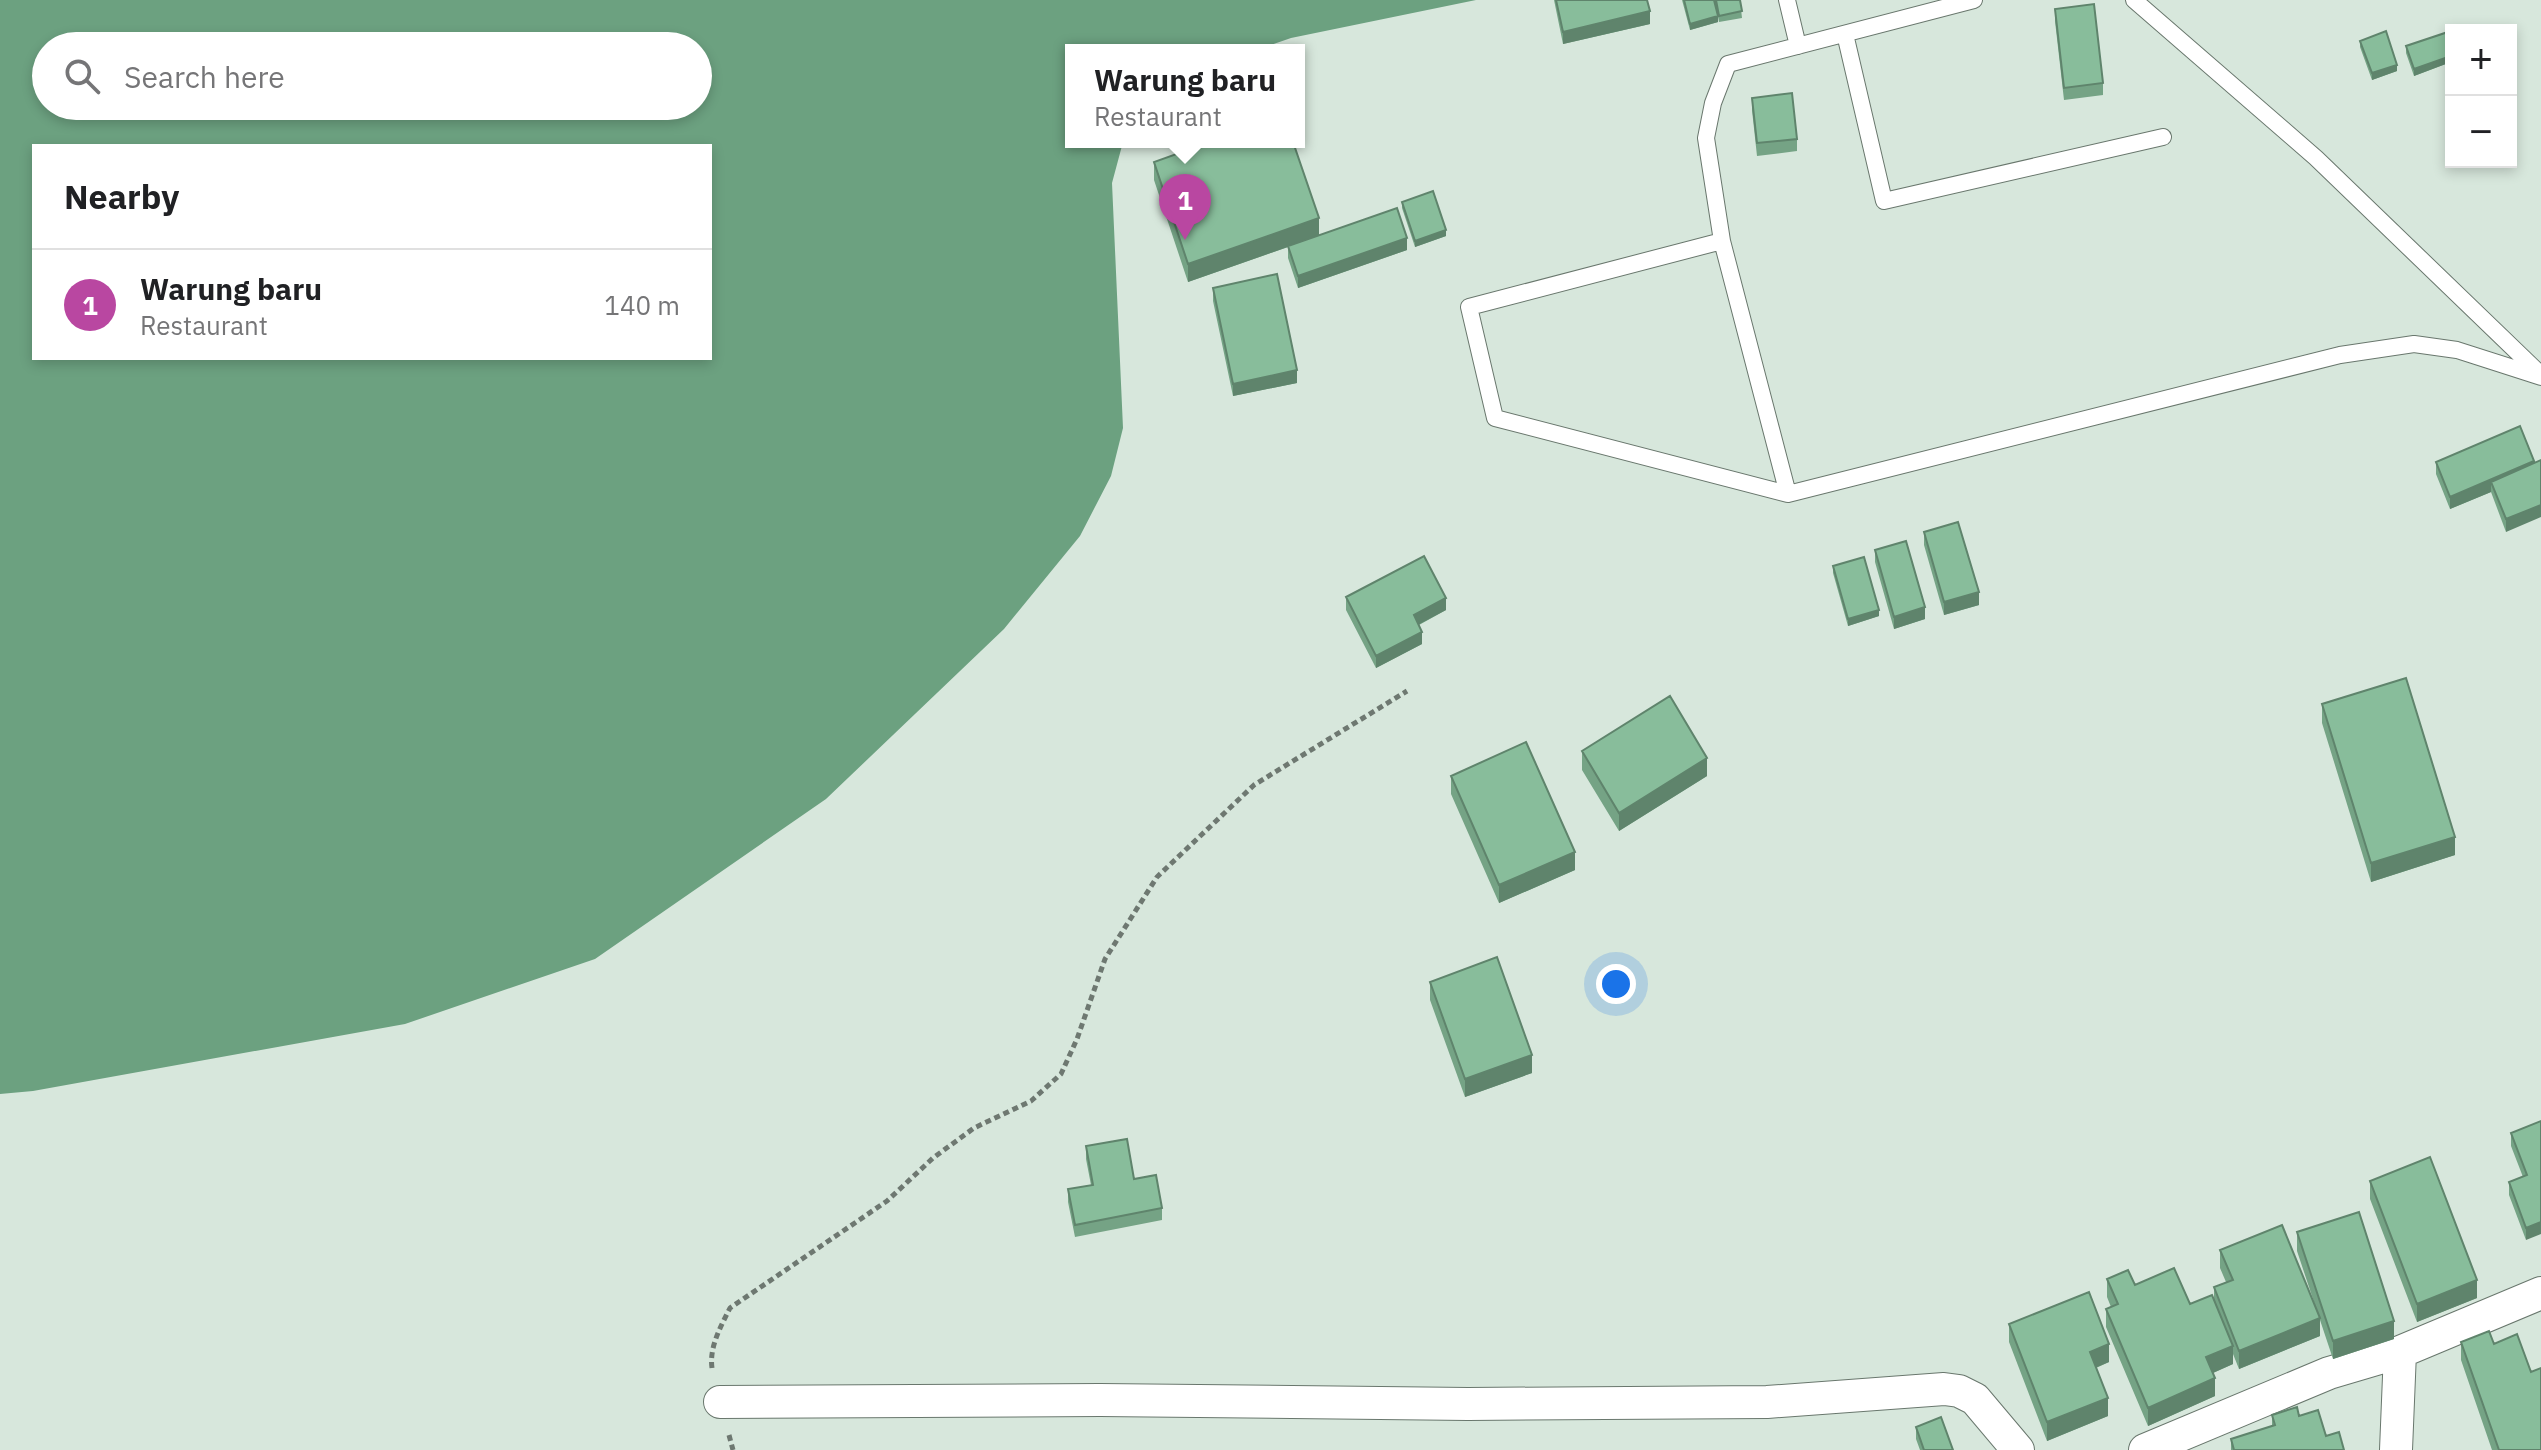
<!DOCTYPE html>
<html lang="en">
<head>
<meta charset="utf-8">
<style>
	:root { --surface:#fff; --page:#f2f2f2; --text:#202124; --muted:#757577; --line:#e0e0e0; --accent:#b947a1 }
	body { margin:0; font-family:"IBM Plex Sans",sans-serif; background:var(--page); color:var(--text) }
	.controls { position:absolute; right:24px; top:24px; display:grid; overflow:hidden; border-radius:0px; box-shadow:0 4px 12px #0003 }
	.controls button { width:72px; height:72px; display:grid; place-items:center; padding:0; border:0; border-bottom:2px solid var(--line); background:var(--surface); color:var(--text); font:40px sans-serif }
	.you { position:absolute; left:1616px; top:984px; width:28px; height:28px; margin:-20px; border:6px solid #fff; border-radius:50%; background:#1a73e8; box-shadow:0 0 0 12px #1a73e833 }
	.badge { display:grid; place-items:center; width:52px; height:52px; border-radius:50%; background:var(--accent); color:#fff; font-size:26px; font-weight:700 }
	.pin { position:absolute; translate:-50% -66px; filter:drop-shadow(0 2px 4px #0008) }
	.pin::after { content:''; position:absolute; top:42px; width:28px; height:24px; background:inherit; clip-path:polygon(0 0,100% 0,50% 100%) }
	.popup { position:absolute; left:1065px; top:44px; width:240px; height:104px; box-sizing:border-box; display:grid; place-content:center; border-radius:0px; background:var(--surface); filter:drop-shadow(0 2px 6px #0005); font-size:26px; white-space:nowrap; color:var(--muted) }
	.popup b { font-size:30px; color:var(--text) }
	.popup::after { content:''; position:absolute; left:50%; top:100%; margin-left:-16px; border:16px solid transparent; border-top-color:var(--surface) }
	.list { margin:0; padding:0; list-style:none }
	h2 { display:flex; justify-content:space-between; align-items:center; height:104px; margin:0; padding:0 32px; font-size:34px }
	h2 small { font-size:26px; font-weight:400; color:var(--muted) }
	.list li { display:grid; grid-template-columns:52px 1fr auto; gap:24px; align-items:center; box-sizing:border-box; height:112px; padding:0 32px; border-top:2px solid var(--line) }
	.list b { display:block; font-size:30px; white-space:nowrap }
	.list p { margin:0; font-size:26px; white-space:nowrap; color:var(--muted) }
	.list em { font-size:26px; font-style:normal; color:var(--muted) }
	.icon { flex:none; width:44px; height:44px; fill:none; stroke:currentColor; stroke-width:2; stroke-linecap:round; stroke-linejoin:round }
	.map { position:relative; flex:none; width:2541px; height:1450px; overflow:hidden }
	.search { position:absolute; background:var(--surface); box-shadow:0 4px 12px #0003; left:32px; top:32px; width:680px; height:88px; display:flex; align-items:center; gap:20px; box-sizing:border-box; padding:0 28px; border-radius:44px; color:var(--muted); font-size:30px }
	.panel { position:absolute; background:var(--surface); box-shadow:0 4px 12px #0003; left:32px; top:144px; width:680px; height:216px; border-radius:0px }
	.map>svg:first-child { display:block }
</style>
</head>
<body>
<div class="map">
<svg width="2541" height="1450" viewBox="0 0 2541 1450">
	<rect width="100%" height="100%" fill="#d7e7dc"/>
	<path fill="#6ca180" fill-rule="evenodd" d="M0,0H1476L1291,38L1256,50H1071V142H1123L1112,183L1123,428L1111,476L1080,536L1004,629L826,799L595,959L405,1024L33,1091L0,1094ZM46,46H698V106H46ZM34,146H710V358H34Z"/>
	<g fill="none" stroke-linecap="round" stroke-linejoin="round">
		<defs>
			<path id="service" d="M1787,0L1798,46
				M2134,0L2316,158L2540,374
				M1845,34L1884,201L2163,137
				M1722,241L1469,307L1495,418L1788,494L2340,355L2414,344L2457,350L2541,377
				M1788,494L1722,241L1706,138L1713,103L1728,64L1974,0"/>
			<path id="minor" d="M720,1402L1100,1400L1468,1404L1767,1402L1944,1389L1959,1391L1975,1399L2018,1450
				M2145,1450L2329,1373L2400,1352L2541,1293
				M2396,1450L2400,1352"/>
		</defs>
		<use href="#service" stroke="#69776d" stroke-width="18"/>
		<use href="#minor" stroke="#69776d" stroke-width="34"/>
		<path stroke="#6e7871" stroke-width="5" stroke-dasharray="6 4" stroke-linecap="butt" d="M712,1368C709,1347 721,1326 730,1308L887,1201L933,1158L974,1128L1031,1101L1061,1074L1077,1039L1105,959L1157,877L1254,785L1407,691
			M729,1435L733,1450"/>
		<use href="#service" stroke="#fff" stroke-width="16"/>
		<use href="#minor" stroke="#fff" stroke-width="32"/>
	</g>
	<path fill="#75a385" d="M1554,0H1647L1650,24L1563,44Z
		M1682,0H1714L1718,22L1690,30Z
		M1715,0H1740L1742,18L1719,22Z
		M2055,9L2103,83V95L2064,100L2055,21Z
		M2451,31V62L2414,76L2406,53V46Z
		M2360,41L2397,71L2372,80L2360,47Z
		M1752,98L1797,139V151L1757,156L1752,110Z
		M1154,162L1319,235L1407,250L1298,288L1288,258V247L1188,282L1154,180Z
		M1402,202L1446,236L1415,247L1402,208Z
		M1213,288L1297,383L1233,396L1213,301Z
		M2436,462L2534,463L2506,532L2491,492L2450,509L2436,474Z
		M1924,532L1979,605L1944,615L1924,545Z
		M1875,550L1925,619L1894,629L1875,562Z
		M1833,566L1879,616L1848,626L1833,573Z
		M1346,597L1446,610L1419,625L1422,644L1376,668L1346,610Z
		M2322,704L2455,855L2371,882L2322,723Z
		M1582,751L1707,776L1619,831L1582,770Z
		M1451,776L1575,870L1499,903L1451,794Z
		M1430,982L1532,1073L1465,1097L1430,1000Z
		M2541,1121L2526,1240L2509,1195V1182L2523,1177L2511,1146V1133Z
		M1086,1146L1134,1179L1162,1208V1220L1075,1237L1068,1202V1189L1091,1185L1086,1159Z
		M2370,1181L2477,1298L2417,1322L2370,1199Z
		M2297,1232L2394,1339L2333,1359L2320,1320V1336L2239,1369L2233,1354V1364L2213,1373L2215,1396L2148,1426L2106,1327V1309L2111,1307L2107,1297V1279L2135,1285L2190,1304L2214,1300V1287L2226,1282L2220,1268V1250L2316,1308L2297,1251Z
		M2009,1324L2109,1362L2096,1368L2108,1416L2047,1441L2009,1342Z
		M2461,1342L2494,1344L2531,1372L2541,1450H2492L2461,1360Z
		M2272,1415L2299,1416L2344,1450H2231V1439L2272,1426Z
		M1916,1427L1953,1450H1920L1916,1439Z"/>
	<path fill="#5f846c" d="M1650,11V24L1563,44V32Z
		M1718,16V22L1690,30V24Z
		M2451,56V62L2414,76V69Z
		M2397,65V71L2372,80V73Z
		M1319,218V236L1188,282V264Z
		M1446,230V236L1415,247V241Z
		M1407,238V250L1298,288V276Z
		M1297,370V383L1233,396V384Z
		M2534,461V473L2491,482V492L2450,509V497Z
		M2541,505V517L2506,532V519Z
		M1979,592V605L1944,615V602Z
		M1446,598V610L1414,627V615Z
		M1925,607V619L1894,629V617Z
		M1879,610V616L1848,626V619Z
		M1422,632V644L1376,668V656Z
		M1707,758V776L1619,831V813Z
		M2455,837V855L2371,882V863Z
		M1575,852V870L1499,903V885Z
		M1532,1055V1073L1465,1097V1079Z
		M2541,1222V1234L2526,1240V1228Z
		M2477,1280V1298L2417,1322V1304Z
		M2320,1318V1336L2239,1369V1351Z
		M2394,1321V1339L2333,1359V1341Z
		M2109,1344V1362L2090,1370V1352Z
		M2233,1346V1364L2206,1376V1357Z
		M2215,1378V1396L2148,1426V1408Z
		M2108,1398V1416L2047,1441V1422Z"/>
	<path fill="#88bd9b" stroke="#5f846c" stroke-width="2" d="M1556,0H1647L1650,11L1563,32Z
		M1684,0H1714L1718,16L1690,24Z
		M1716,0H1740L1742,11L1719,16Z
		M2094,4L2103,83L2064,88L2055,9Z
		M2386,31L2397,65L2372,73L2360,41Z
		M2451,31V56L2414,69L2406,46Z
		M1792,93L1797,139L1757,143L1752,98Z
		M1210,142H1293L1319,218L1188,264L1154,162Z
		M1433,191L1446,230L1415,241L1402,202Z
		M1397,208L1407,238L1298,276L1288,246Z
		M1277,274L1297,370L1233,384L1213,288Z
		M2520,426L2534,461L2450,497L2436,462Z
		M2541,460V505L2506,519L2491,482Z
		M1958,522L1979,592L1944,602L1924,532Z
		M1906,541L1925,607L1894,617L1875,550Z
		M1424,556L1446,598L1414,615L1422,632L1376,656L1346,597Z
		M1864,557L1879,610L1848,619L1833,566Z
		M2406,678L2455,837L2371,863L2322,704Z
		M1670,696L1707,758L1619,813L1582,751Z
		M1526,742L1575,852L1499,885L1451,776Z
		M1497,957L1532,1055L1465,1079L1430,982Z
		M2541,1121V1222L2526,1228L2509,1182L2527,1175L2511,1133Z
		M1127,1139L1134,1179L1156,1175L1162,1208L1075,1225L1068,1189L1093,1185L1086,1146Z
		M2430,1157L2477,1280L2417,1304L2370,1181Z
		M2359,1212L2394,1321L2333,1341L2297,1232Z
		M2282,1225L2320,1318L2239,1351L2214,1287L2233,1280L2220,1250Z
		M2174,1268L2190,1304L2212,1295L2233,1346L2206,1357L2215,1378L2148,1408L2106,1309L2118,1304L2107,1279L2128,1270L2135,1285Z
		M2089,1292L2109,1344L2090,1352L2108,1398L2047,1422L2009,1324Z
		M2489,1331L2494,1344L2517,1334L2531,1372L2541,1368V1450H2499L2461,1342Z
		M2297,1407L2299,1416L2318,1410L2326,1436L2339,1432L2344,1450H2234L2231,1439L2275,1425L2272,1415Z
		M1941,1417L1953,1450H1924L1916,1427Z"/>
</svg>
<div class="controls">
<button>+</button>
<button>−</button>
</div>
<div class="you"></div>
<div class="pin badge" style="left:1185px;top:240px">1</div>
<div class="popup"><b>Warung baru</b>Restaurant</div>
<div class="search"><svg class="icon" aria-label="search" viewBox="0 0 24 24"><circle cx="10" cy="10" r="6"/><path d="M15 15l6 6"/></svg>Search here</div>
<section class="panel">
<h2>Nearby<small></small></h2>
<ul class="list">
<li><span class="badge">1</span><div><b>Warung baru</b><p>Restaurant</p></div><em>140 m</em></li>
</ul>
</section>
</div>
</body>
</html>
